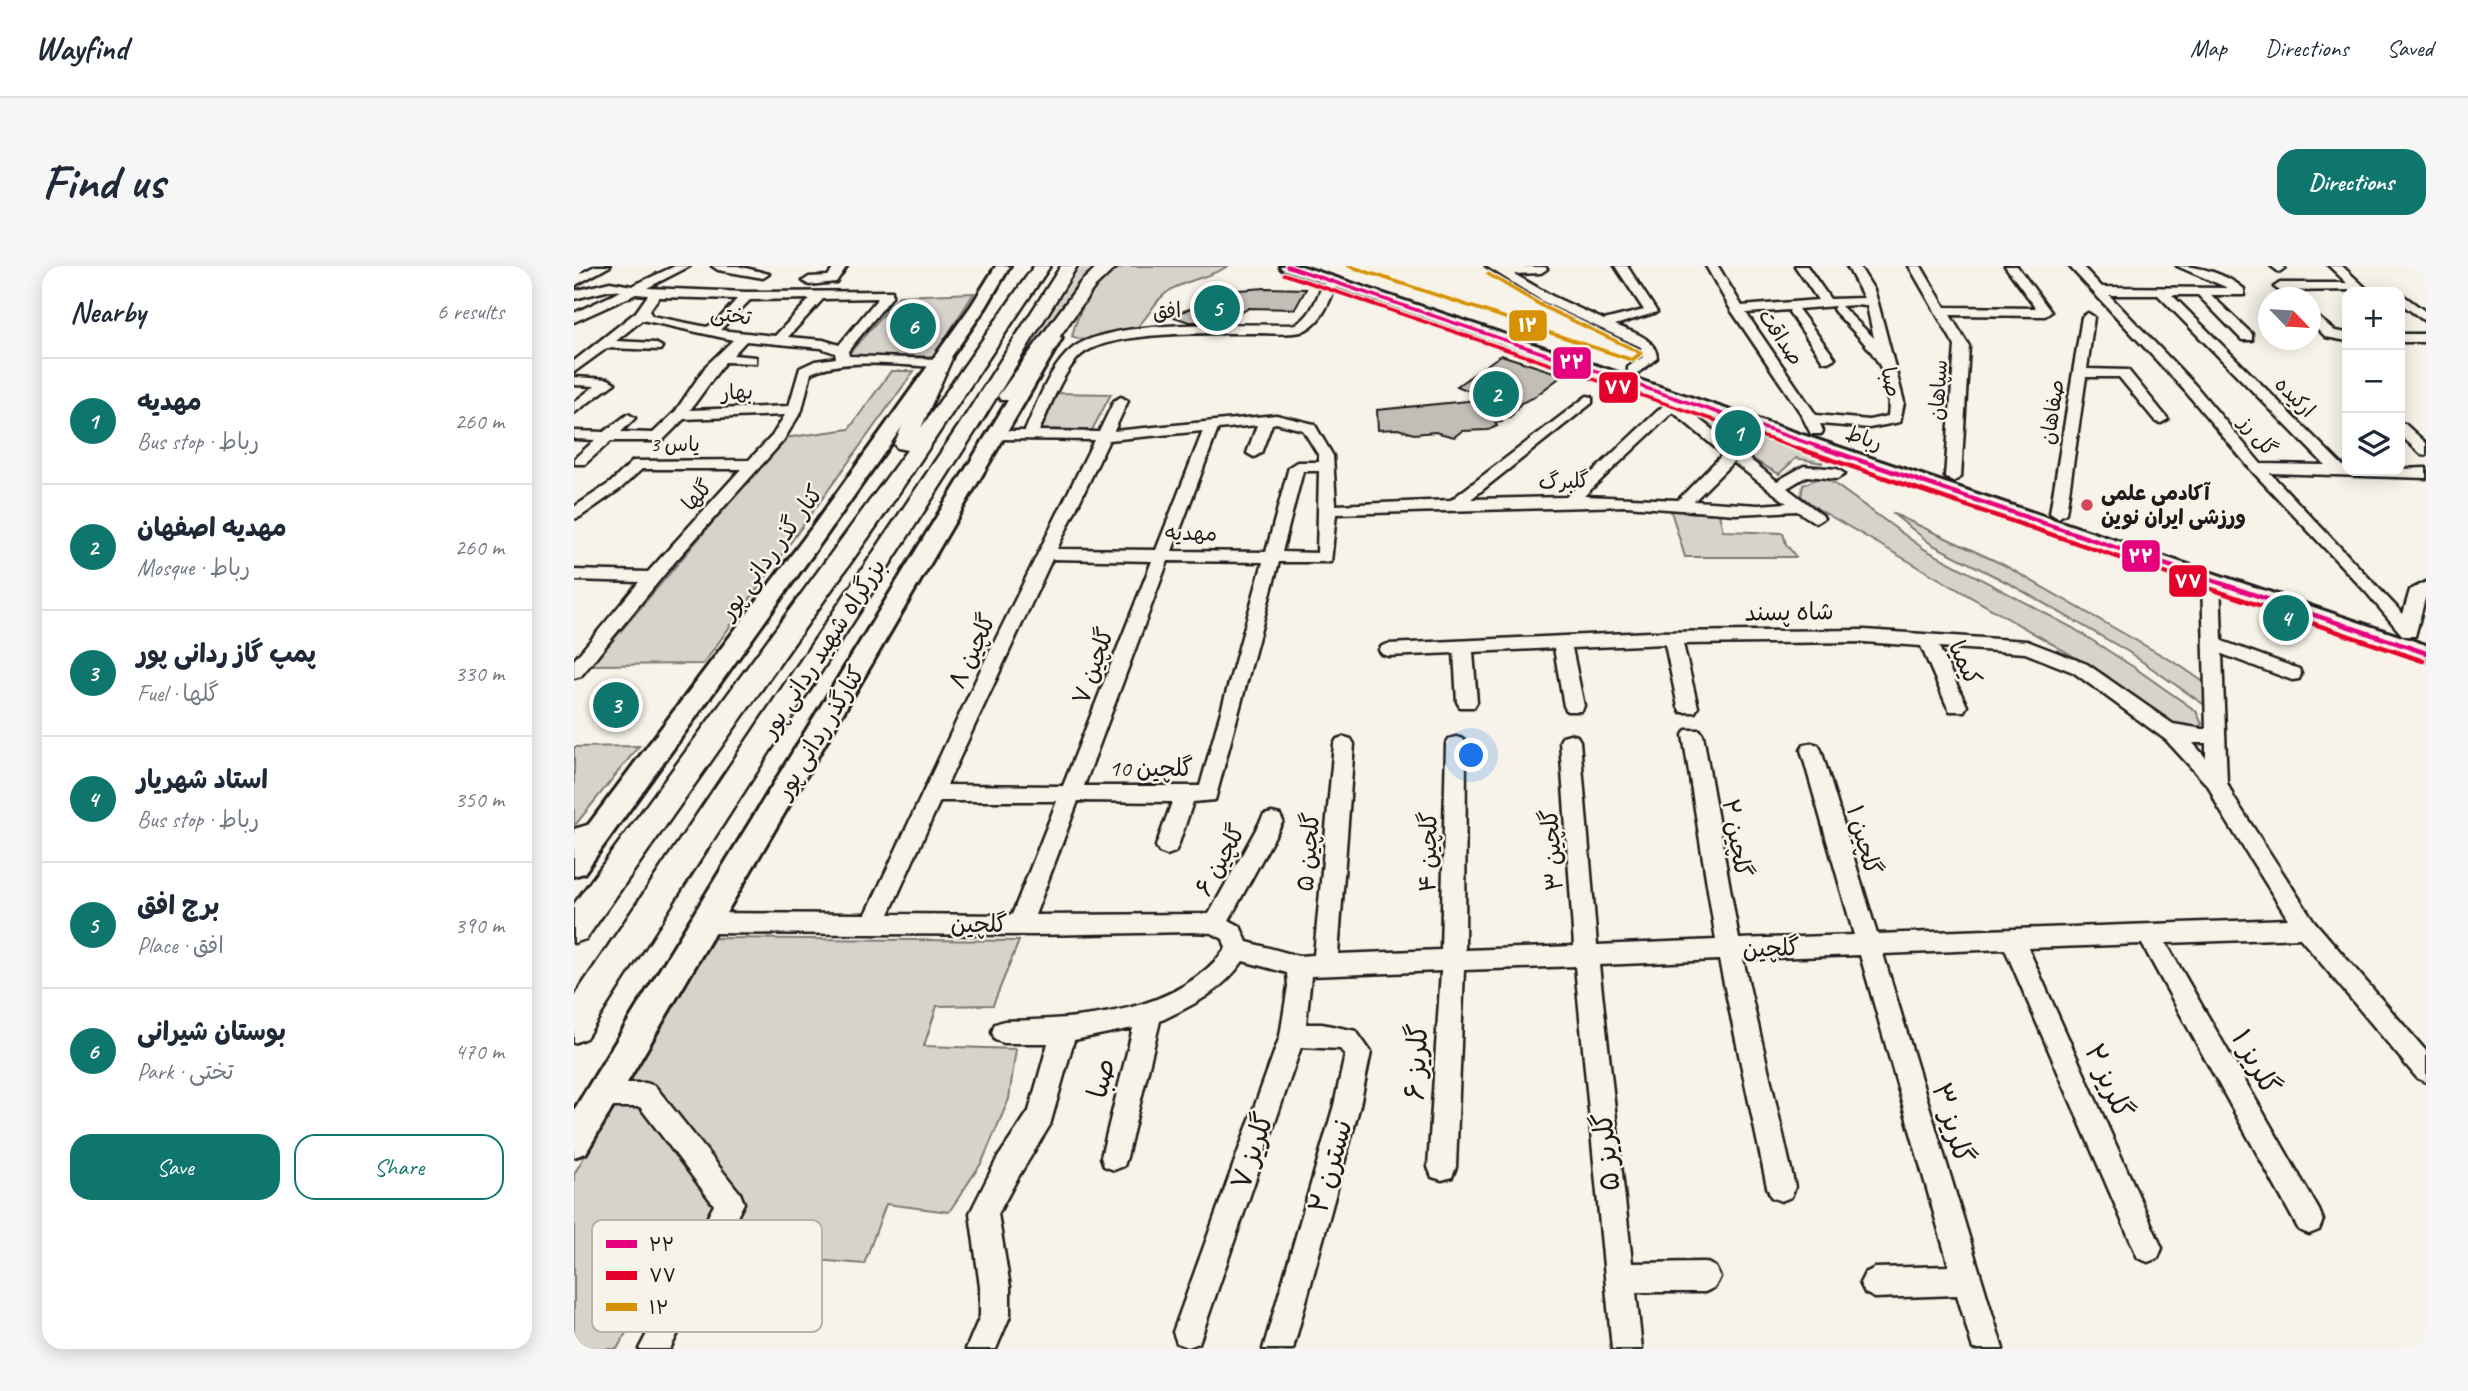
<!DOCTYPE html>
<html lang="en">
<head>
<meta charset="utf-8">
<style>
	:root { --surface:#fff; --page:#f6f6f7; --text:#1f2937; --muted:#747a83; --line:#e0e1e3; --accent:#0f766e }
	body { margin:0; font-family:Caveat,"Playpen Sans Arabic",sans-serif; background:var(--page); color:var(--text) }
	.controls { position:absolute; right:21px; top:21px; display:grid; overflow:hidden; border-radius:14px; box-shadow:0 4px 18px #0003 }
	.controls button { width:63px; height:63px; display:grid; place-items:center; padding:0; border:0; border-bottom:2px solid var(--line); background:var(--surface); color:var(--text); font:35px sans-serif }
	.compass { position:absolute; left:1684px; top:21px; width:63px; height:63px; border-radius:50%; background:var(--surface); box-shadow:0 4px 18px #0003; rotate:115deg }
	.you { position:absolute; left:898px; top:490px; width:24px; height:24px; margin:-18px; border:5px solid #fff; border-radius:50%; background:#1a73e8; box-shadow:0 0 0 10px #1a73e833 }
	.badge { display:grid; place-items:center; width:46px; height:46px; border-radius:50%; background:var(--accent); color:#fff; font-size:23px; font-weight:700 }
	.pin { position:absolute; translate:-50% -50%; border:4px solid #fff; box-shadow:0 2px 7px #0006 }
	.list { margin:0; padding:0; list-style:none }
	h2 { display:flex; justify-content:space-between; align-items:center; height:91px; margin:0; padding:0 28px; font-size:30px }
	h2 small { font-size:23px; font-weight:400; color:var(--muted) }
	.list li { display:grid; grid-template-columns:46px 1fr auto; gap:21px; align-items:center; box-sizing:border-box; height:126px; padding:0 28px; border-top:2px solid var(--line) }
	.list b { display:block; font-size:26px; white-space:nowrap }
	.list p { margin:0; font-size:23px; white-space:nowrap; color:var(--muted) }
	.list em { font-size:23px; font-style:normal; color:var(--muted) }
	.actions { display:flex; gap:14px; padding:21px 28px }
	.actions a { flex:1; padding:16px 0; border:2px solid var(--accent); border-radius:21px; text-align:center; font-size:24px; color:var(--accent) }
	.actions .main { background:var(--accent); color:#fff }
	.icon { flex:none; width:38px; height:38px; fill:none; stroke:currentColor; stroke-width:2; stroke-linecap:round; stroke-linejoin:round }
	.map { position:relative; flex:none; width:1852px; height:1083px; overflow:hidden; border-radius:21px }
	header { display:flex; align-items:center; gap:42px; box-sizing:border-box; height:98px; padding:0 35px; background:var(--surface); border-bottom:2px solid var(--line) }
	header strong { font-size:33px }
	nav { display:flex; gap:38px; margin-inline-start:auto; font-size:24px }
	.intro { display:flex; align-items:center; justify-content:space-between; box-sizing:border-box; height:168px; padding:0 42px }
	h1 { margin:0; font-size:49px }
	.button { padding:18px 32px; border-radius:21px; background:var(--accent); color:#fff; font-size:24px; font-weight:700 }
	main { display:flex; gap:42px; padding:0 42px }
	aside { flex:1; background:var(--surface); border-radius:21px; box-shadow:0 4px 18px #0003 }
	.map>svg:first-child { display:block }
</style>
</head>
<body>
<header>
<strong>Wayfind</strong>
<nav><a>Map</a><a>Directions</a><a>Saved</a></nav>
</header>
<div class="intro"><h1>Find us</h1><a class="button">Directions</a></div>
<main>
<aside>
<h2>Nearby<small>6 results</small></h2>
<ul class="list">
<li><span class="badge">1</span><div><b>مهدیه</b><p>Bus stop · رباط</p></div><em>260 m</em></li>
<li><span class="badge">2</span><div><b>مهدیه اصفهان</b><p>Mosque · رباط</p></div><em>260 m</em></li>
<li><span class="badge">3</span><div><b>پمپ گاز ردانی پور</b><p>Fuel · گلها</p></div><em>330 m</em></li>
<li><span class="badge">4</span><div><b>استاد شهریار</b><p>Bus stop · رباط</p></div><em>350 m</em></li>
<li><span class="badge">5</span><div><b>برج افق</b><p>Place · افق</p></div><em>390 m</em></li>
<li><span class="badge">6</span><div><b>بوستان شیرانی</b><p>Park · تختی</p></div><em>470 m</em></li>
</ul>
<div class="actions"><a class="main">Save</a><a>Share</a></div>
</aside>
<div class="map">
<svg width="1852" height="1083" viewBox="0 0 1852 1083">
	<rect width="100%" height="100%" fill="#f7f3e8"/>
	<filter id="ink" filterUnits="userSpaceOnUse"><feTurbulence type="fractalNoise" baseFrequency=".0143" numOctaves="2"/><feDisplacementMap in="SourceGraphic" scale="14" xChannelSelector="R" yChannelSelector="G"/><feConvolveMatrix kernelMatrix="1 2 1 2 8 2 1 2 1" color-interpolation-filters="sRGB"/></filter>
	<g filter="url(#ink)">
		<path fill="#d7d3cb" stroke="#7a7874" stroke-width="2" d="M498,0H529L503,18L439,113L429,112Z
			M551,0H654C637,11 616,13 598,23C580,33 576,51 561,63C544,77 516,79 498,70C505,41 522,11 551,0Z
			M400,27L360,90L272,91L325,30Z
			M317,105H340L129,398L18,399L210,172L275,163Z
			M478,127L537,128L518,164L456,163Z
			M1108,140L1250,187L1248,197L1222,192L1205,208C1169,189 1138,167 1108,140Z
			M1246,211L1258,216L1350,283L1499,362L1561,402L1622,445L1628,458L1618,465L1585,452L1532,409L1244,243L1227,230L1229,219Z
			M1097,245L1145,248L1149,265L1209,267L1212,278L1222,291H1111Z
			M1318,247L1428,298L1605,399L1631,417L1632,440L1553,385L1436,318L1357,278Z
			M65,480L2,558L0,559V481Z
			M140,672L445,675L419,739L363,740L350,780L442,783L435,833L408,896L375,946L312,938L290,998L156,987L108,966L43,1083H0V908Z"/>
		<path fill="#c0beb5" stroke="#1c1c1c" stroke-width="2" d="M691,22L732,23L721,43L675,42L651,56H615L597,50L665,24Z
			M927,89L989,109L959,132L947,137L936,152L927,153L928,156L921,157L923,160L914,164L888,165L880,171L861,166L840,168L824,163L804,164L803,144L914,133L883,120Z"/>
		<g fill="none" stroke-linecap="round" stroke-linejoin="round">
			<defs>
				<path id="minor" d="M21,0H36L0,20V11Z
					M101,0H116L73,22L173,26L318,25V31L274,85L275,90L365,93L372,97L365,101C327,100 271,91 237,107L228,144L209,175L98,299L7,410L0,412V394L65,316L0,314V304L74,306L167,203H68L46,223L6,251L0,253V241L36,217L59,195L175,194L198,170L211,149L110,153L88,175H37L11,198H1V192L21,174L0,173V165L30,166L54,148L61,152L47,166L79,167L101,146L132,100L159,74L68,54L42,75L81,77L88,81L86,84L33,82L0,106V95L62,46L74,29L62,28L0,56V47L47,25L36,24L0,33V25L36,16L58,20ZM85,31L163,33L145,53L133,61L78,50L75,45ZM304,32L265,79L249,74L214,71L249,33ZM236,33L201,70L146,64L176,34ZM172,75L247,82L261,87L262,92L241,95L226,102L215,140L116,144L151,96L182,97V91L159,89Z
					M138,0H164L195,8L189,12L144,4Z
					M261,0H273L262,16L235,19L229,15L235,11L254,10Z
					M912,0L971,1L973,3L967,7L940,8L978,30L1030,54L1070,44L1041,0H1053L1083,46L1041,59C1057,66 1082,71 1083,92L1064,107H1054V101L1069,91L1067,81L970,36Z
					M1132,0H1144L1168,40L1244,34L1221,0H1233L1256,33L1290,32L1273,0H1285L1300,24L1304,37L1330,136L1326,156L1295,162L1246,158L1249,165L1247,168H1237L1226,146L1157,44ZM1281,39L1293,40L1300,72L1267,40ZM1261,40L1259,43L1261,46C1291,78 1320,100 1314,150L1295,154L1242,149L1172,47L1216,44L1215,46L1249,95L1254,96L1261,92L1224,43Z
					M1335,0H1347L1371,41L1462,42L1431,0H1443L1477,46L1471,50L1376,49L1395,80L1387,211L1379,216L1371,211L1381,80Z
					M1495,0H1508L1528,21L1654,22L1603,0C1627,0 1652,8 1670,23V29H1637L1678,68V74H1668L1624,29H1598L1769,200H1773V205L1852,202V212L1696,207L1829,348L1836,324L1852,316V329L1841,370H1829L1792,326L1678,205L1611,125ZM1535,29H1584L1751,199L1687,198L1621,119Z
					M1697,0H1709L1711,2L1705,6Z
					M1755,0H1768L1794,24L1793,26L1780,24L1706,25L1700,21L1706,17H1773Z
					M758,11L764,15C755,36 749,57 727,66C711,69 694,67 679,67C639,67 534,64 506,90C486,110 477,140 465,165L525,166L540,135L547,131L554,135L540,165L702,149L740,158L742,161L759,190L762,239L877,234L1013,130L1018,131V137L897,233L992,231L1091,138L1080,127L1087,123L1203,215L1230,200L1263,203L1271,208L1263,213L1233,210L1213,222L1248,249L1250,252L1242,257L1223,245L1162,248L1052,240L762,248L757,296H705L641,534L619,536L604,580L601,586L593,589L585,586L582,580L598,536L504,535L461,649L635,648L690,549L698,547L706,549L709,555L655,654L666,660L673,676L724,690L740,689L760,478L763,473L770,471L777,473L780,478L764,688L867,684L872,478L875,473L882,471L889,473L892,478L891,684L1000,680L986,475L989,470L996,468L1003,470L1006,475L1023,679L1142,674L1109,469L1112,464H1126L1129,469L1165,673L1280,669L1227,484L1230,479L1237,477L1244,479L1247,484L1303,668L1714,653L1644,541L1635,521L1592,474L1499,406L1451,387L1365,381L1393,440L1390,445H1376L1373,440L1347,380L1290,376L1109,378L1124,441L1121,446H1107L1104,441L1091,378L998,382L1010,440L1007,445H993L990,440L980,382L899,386L903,436L900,441H886L883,436L880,387L814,390L808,388L805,384L808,380L814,378L1076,366L1290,364L1453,375L1513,398L1599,458L1629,463H1632L1628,313L1637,308L1646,313L1648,375L1725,403L1727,408L1725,413L1718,414L1648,388L1653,517L1660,532L1740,655L1852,785V816L1843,812L1726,672L1592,677L1745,944L1749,954L1745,964L1735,968L1725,964L1568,678L1454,682L1588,982L1584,992L1574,996L1564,992L1431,683L1309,688L1429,1083H1399L1383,1029L1301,1032L1291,1027L1286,1017L1291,1007L1301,1002L1375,1000L1286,689L1169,693L1221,921L1217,931L1207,935L1197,931L1193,921L1145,694L1025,699L1058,997L1131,996L1141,1001L1146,1011L1141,1021L1131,1026H1062L1068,1083H1038L1001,700L890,704L882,901L878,911L868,914L858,911L854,901L867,705L737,710L732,758H748L782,765L797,786L786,839L719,1083H689L760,839L771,789L766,783L727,781L629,1066L625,1077L614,1081L603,1077L599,1066L706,770L714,720L713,707L669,695C647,726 619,739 586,755L553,891L550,900L540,904L530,900L527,891L559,762L500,774L476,859L443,913L424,948L436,1021V1050L422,1083H392L406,1050V1021L396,947L423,893L455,845L474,777H430L421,774L418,766L421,758L430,755C506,753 602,749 652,682L649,673L638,667L618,666L459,669L131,667L123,664L120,657L123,650L131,647L292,648L407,403L520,174L424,173L417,169L424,165H451C463,138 475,101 499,82C539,52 669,59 720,59C744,49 742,19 758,11ZM1099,146L1149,188L1104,234L1010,230ZM702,157L729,164L745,190V196H723L715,201L692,286L598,285L644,163L683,159L673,187L680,191L687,187L698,158ZM629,165L582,284L483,283L535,174ZM1159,196L1213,237L1184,239L1120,235ZM729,205H745L743,287L708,286ZM478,293L578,295L489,520L373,519ZM594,295L689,296L626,520H510ZM1619,477H1632V492ZM366,535H483L438,649L315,648Z
					M1826,27L1852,46V56L1826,37Z
					M1736,45L1761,65L1773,67V75L1752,71L1736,56Z
					M1514,47L1520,51L1513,103L1554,104L1594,153L1587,157L1582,156L1545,111H1512L1492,247L1484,252L1476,247L1508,51Z
					M1826,68H1852V76H1826Z
					M0,111L34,113L41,117L0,147V136L21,120L0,119Z
					M1826,157L1831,158L1852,177V189L1847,188L1826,169Z
					M27,555L35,557L38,563L35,569L0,579V563Z
					M28,817H72L81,820L166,927L170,937L96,1083H65L140,939L66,841H28L19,838L15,829L19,820Z"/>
				<path id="major" d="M422,0H436L412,41L251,271L10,607L0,610V578L237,263L397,40Z
					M706,0H727L1852,379V395L708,3Z
					M480,67L488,72L12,887L0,891V844L472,72Z"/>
				<path id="highway" d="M460,0H476L308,252L12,673L0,677V638L333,184L323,182L320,178L360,92L369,86L378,92L347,162Z
					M487,0H503L406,158L12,772L0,777V731L386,158Z
					M524,0H543L519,23L441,134H427L424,130L427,126L507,16Z"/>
			</defs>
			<use href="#minor" stroke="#1c1c1c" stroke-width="5"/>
			<use href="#major" stroke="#1c1c1c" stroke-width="6"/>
			<use href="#highway" stroke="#1c1c1c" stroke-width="5"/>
			<use href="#minor" fill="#f7f3e8" fill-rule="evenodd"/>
			<use href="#major" fill="#f7f3e8" fill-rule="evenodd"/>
			<use href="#highway" fill="#f7f3e8" fill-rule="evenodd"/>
			<defs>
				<path id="bus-1-far1" d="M713,0L1254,184"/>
				<path id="bus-1" d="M1249,182L1852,387"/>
				<path id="bus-2-far1" d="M710,8L1228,184"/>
				<path id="bus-2" d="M1223,182L1849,395"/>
				<path id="bus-3" d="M775,0L1058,94L1067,87L970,41L914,8"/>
			</defs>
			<use href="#bus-1-far1" stroke="#f7f3e8" stroke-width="7"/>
			<use href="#bus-1" stroke="#f7f3e8" stroke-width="9"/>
			<use href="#bus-2-far1" stroke="#f7f3e8" stroke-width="7"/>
			<use href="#bus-2" stroke="#f7f3e8" stroke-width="9"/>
			<use href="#bus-3" stroke="#f7f3e8" stroke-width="7"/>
			<use href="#bus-1-far1" stroke="#e5007d" stroke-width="3.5"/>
			<use href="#bus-1" stroke="#e5007d" stroke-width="4.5"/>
			<use href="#bus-2-far1" stroke="#e4002b" stroke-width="3.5"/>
			<use href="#bus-2" stroke="#e4002b" stroke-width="4.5"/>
			<use href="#bus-3" stroke="#d69104" stroke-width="3.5"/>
		</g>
	</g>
	<circle fill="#d1495b" stroke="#f7f3e8" stroke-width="2.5" cx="1513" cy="239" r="7"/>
	<g text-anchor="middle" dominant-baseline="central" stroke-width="5" stroke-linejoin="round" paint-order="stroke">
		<g font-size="21" fill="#1c1c1c" stroke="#f7f3e8">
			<text transform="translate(593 45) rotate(-4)">افق</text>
			<text transform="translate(157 49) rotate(8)">تختی</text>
			<text transform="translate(1207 71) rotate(56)">صداقت</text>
			<text transform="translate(1317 116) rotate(78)">صبا</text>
			<text transform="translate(1364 124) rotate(-86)">سپاهان</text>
			<text transform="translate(163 126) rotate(-3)">بهار</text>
			<text transform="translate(1721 131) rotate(45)">ارکیده</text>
			<text transform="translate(1478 146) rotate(-81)">صفاهان</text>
			<text transform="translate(1684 170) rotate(50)">گل رز</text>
			<text transform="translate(1290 172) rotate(19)">رباط</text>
			<text x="101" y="178">یاس 3</text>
			<text transform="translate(990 215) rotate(-2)">گلبرگ</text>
			<text transform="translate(123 229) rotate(-48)">گلها</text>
			<text transform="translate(617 267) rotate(1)">مهدیه</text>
		</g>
		<g font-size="21" font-weight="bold" fill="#1c1c1c" stroke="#f7f3e8" text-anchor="start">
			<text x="1527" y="227">آکادمی علمی<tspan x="1527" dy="24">ورزشی ایران نوین</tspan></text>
		</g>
		<g font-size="24" fill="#1c1c1c" stroke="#f7f3e8">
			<text transform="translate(197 286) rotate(-54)">کنار گذر ردانی پور</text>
			<text transform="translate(1215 346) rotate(-1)">شاه پسند</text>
			<text transform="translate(249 382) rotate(-57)">بزرگراه شهید ردانی پور</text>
			<text transform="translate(398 385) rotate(-65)">گلچین ۸</text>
			<text transform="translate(1391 397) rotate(65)">کیمیا</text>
			<text transform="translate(519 400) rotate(-70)">گلچین ۷</text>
			<text transform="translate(246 466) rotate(-59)">کنارگذر ردانی پور</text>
			<text x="577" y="502">گلچین 10</text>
			<text transform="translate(1163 572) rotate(80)">گلچین ۲</text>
			<text transform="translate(1290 574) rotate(74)">گلچین ۱</text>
			<text transform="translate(978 584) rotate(-94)">گلچین ۳</text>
			<text transform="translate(734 586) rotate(-85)">گلچین ۵</text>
			<text transform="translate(854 586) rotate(-89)">گلچین ۴</text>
			<text transform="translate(646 594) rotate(-61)">گلچین ۶</text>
			<text x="405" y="658">گلچین</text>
			<text transform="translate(1197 682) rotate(-2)">گلچین</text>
		</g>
		<g font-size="28" fill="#1c1c1c" stroke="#f7f3e8">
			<text transform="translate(842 796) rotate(-87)">گلریز ۶</text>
			<text transform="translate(1682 796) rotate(61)">گلریز ۱</text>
			<text transform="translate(527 812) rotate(-76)">صبا</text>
			<text transform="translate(1535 815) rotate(66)">گلریز ۲</text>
			<text transform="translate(1379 857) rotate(73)">گلریز ۳</text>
			<text transform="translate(678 885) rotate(-71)">گلریز ۷</text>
			<text transform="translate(1032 886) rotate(-96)">گلریز ۵</text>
			<text transform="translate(756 900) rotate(-74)">نسترن ۲</text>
		</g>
	</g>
	<rect x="18" y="954" width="230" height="112" rx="10" fill="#f7f3e8" stroke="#b5b2ab" stroke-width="2"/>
	<rect x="32" y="974" width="31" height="8" fill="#e5007d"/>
	<rect x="32" y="1005" width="31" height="9" fill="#e4002b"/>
	<rect x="32" y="1037" width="31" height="8" fill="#d69104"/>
	<g font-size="19" fill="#1c1c1c">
		<text x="75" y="985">۲۲</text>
		<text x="75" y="1016">۷۷</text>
		<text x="75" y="1048">۱۲</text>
	</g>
	<g stroke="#f7f3e8" stroke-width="2.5">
		<rect x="934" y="43" width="40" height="33" rx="7" fill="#d69104"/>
		<rect x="978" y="80" width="40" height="34" rx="7" fill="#e5007d"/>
		<rect x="1024" y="105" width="41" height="33" rx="7" fill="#e4002b"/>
		<rect x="1547" y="273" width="40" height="34" rx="7" fill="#e5007d"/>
		<rect x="1594" y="298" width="40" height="34" rx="7" fill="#e4002b"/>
	</g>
	<g font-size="19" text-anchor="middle" font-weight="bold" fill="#fff">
		<text x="954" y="66">۱۲</text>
		<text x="998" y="103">۲۲</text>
		<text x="1044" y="128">۷۷</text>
		<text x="1567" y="297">۲۲</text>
		<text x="1614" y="322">۷۷</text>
	</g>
</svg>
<div class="controls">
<button>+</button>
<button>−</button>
<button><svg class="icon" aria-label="layers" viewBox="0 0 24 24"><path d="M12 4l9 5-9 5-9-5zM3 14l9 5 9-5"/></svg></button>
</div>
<svg class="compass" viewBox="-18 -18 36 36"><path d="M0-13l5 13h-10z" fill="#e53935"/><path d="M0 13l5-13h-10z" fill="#747a83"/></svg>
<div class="you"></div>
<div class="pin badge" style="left:1164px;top:167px">1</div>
<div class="pin badge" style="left:922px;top:128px">2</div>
<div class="pin badge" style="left:42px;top:439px">3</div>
<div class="pin badge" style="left:1712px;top:352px">4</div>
<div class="pin badge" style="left:643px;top:42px">5</div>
<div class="pin badge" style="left:339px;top:60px">6</div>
</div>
</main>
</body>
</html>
